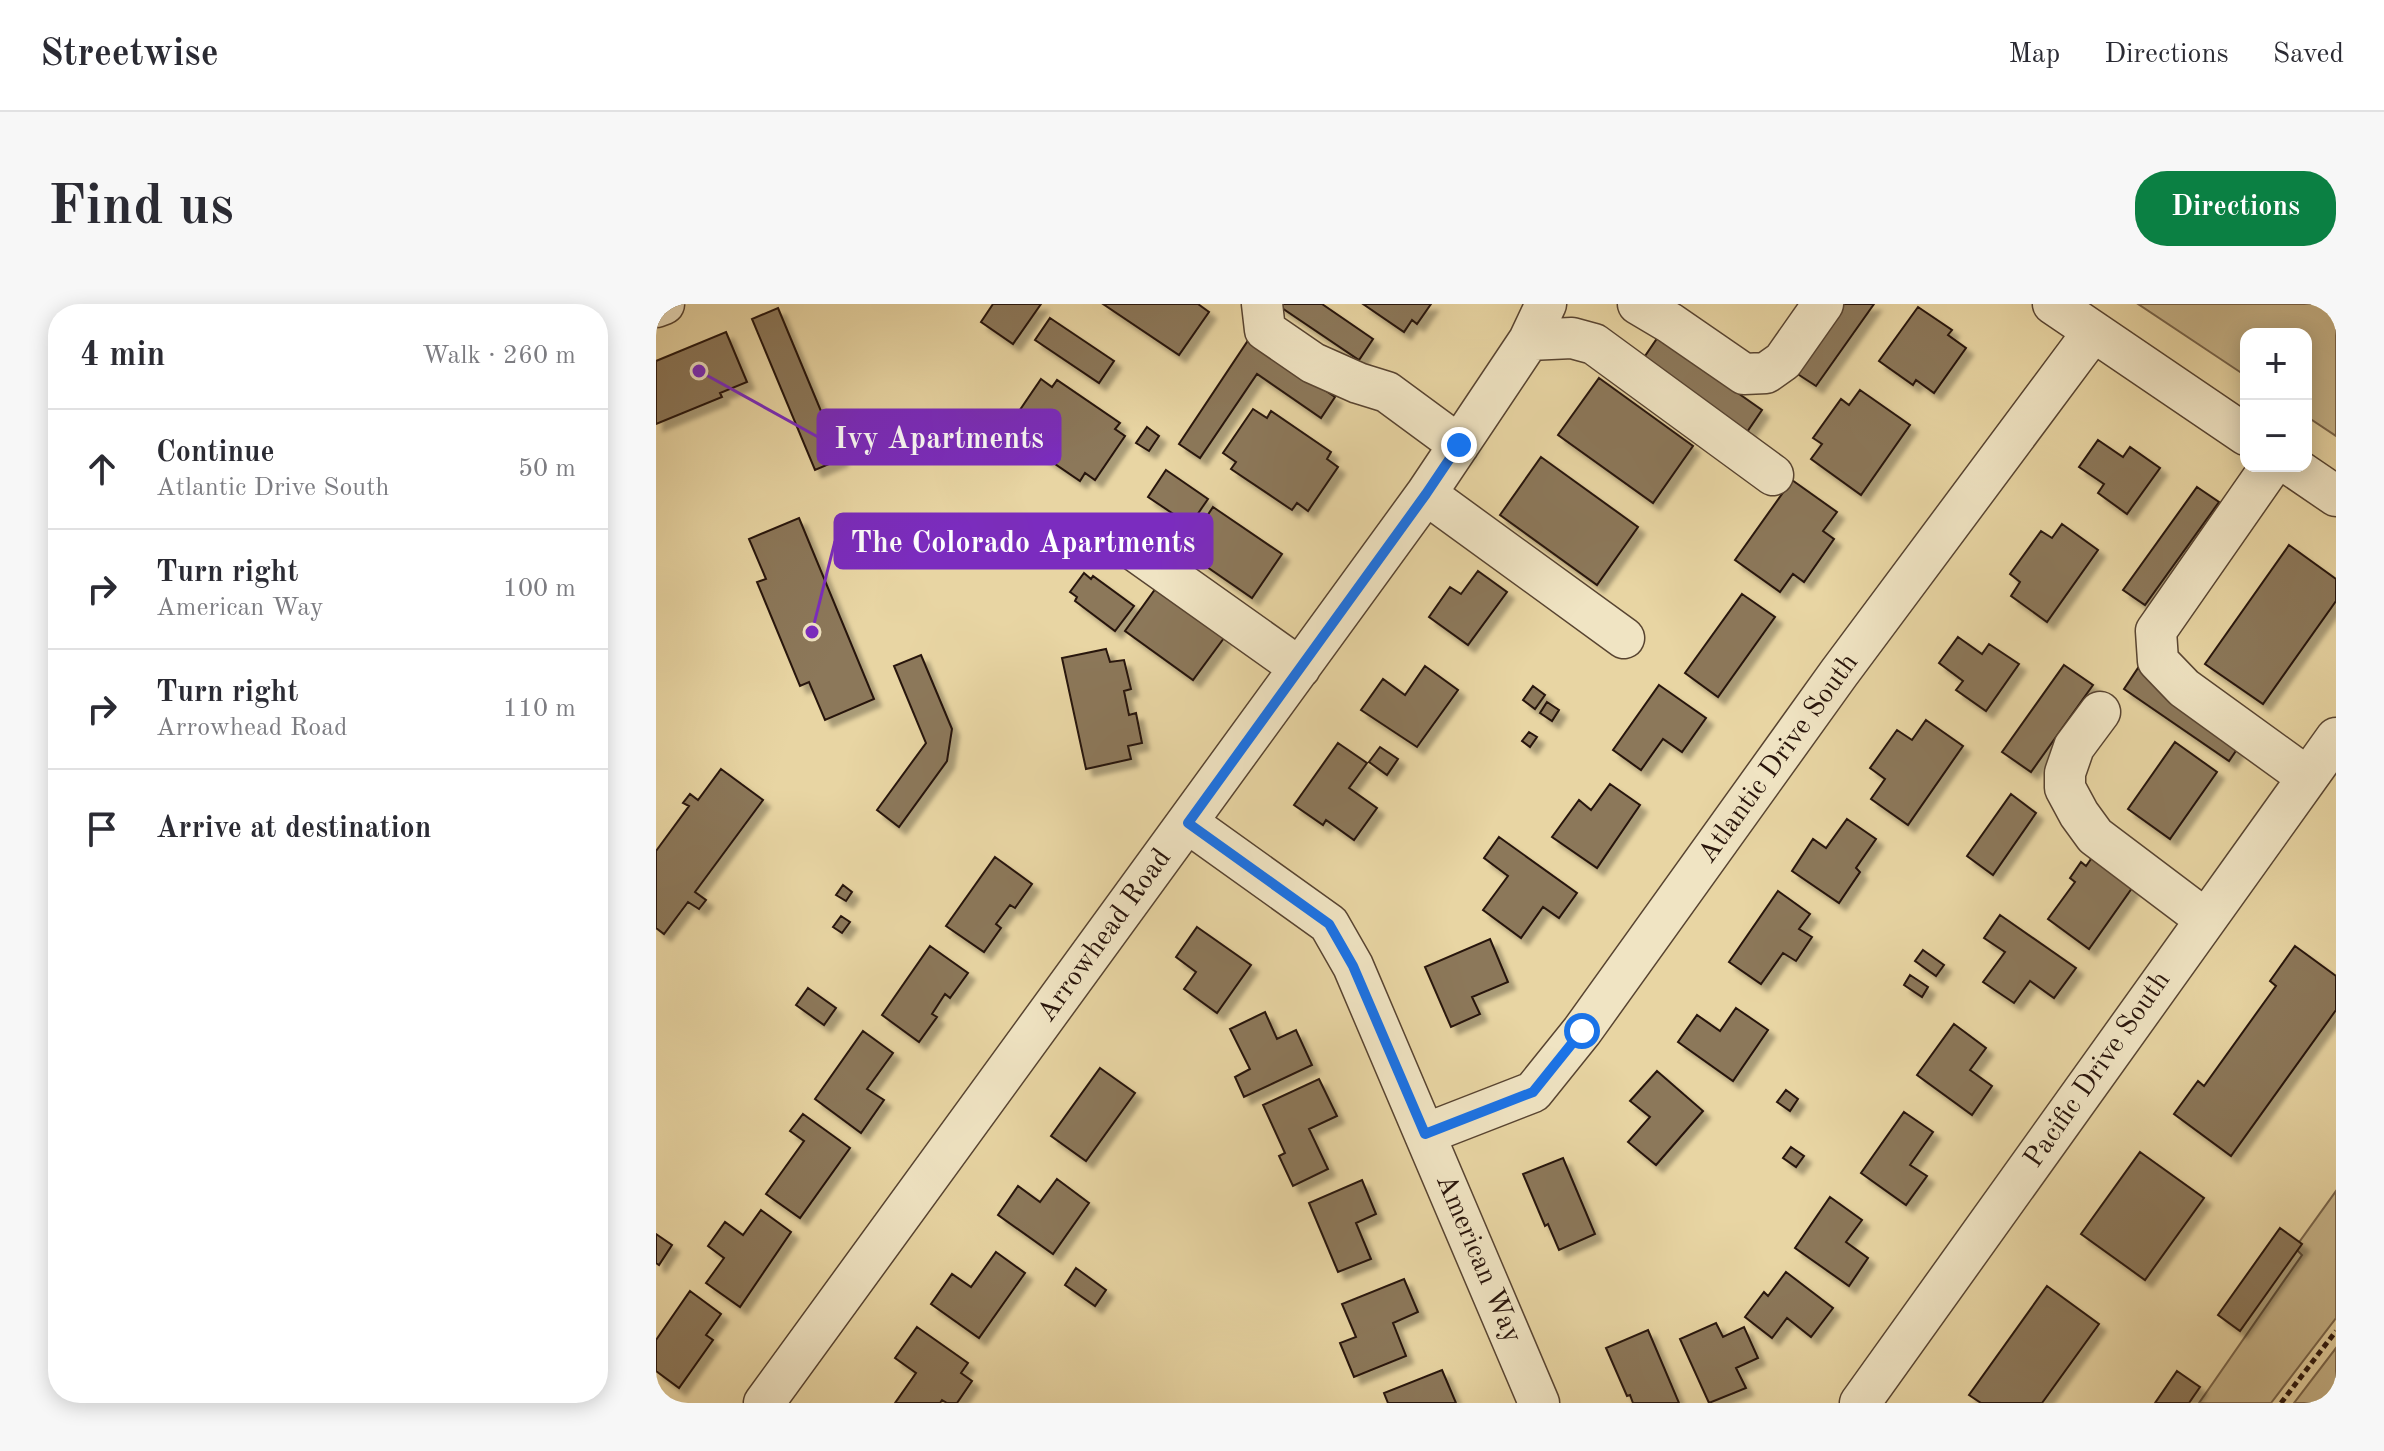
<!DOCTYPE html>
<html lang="en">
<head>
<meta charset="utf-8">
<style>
	:root { --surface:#fff; --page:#f7f7f7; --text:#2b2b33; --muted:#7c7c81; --line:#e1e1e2; --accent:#0b8043 }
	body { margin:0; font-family:"Old Standard TT",serif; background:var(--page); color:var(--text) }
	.controls { position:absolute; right:24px; top:24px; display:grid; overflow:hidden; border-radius:16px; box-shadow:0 4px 20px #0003 }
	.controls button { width:72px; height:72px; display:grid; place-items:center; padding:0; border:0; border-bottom:2px solid var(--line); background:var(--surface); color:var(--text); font:40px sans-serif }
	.stop { position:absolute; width:24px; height:24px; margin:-18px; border:6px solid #1a73e8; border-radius:50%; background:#fff }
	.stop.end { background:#1a73e8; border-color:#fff; box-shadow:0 2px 8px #0008 }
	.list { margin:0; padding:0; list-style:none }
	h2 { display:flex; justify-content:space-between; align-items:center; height:104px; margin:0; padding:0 32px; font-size:34px }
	h2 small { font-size:26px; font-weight:400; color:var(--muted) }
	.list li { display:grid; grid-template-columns:52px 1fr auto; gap:24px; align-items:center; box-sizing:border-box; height:120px; padding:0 32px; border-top:2px solid var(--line) }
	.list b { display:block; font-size:30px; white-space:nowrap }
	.list p { margin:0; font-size:26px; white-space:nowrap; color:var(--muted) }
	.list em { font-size:26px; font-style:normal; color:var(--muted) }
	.icon { flex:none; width:44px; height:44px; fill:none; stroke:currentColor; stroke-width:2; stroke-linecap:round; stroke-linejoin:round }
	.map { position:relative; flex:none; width:1680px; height:1099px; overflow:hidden; border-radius:32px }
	header { display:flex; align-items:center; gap:48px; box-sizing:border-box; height:112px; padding:0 40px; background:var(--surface); border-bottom:2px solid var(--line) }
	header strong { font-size:38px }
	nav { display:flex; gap:44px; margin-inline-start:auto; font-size:28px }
	.intro { display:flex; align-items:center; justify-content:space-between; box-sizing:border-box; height:192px; padding:0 48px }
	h1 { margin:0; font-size:56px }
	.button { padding:20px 36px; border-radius:32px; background:var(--accent); color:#fff; font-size:28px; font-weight:700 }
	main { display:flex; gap:48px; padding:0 48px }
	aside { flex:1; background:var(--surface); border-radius:32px; box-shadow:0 4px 20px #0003 }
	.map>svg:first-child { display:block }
</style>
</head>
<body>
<header>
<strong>Streetwise</strong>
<nav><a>Map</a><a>Directions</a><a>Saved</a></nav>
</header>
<div class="intro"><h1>Find us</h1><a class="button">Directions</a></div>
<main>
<aside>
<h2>4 min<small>Walk · 260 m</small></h2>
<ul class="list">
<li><svg class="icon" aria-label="ahead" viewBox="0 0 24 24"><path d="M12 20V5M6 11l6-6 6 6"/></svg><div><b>Continue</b><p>Atlantic Drive South</p></div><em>50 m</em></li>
<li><svg class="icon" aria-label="right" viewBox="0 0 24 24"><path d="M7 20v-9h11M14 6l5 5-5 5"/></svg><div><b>Turn right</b><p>American Way</p></div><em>100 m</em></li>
<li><svg class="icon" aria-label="right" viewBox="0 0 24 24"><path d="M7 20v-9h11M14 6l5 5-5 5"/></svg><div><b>Turn right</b><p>Arrowhead Road</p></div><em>110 m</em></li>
<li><svg class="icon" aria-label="arrive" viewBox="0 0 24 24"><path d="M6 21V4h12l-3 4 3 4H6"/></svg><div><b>Arrive at destination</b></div></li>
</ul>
</aside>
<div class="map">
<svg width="1680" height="1099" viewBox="0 0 1680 1099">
	<defs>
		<filter id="shadow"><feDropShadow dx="7" dy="7" stdDeviation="2" flood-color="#0004"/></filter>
	</defs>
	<rect width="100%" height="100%" fill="#e8d5a3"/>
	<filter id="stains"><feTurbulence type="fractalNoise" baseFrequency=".0025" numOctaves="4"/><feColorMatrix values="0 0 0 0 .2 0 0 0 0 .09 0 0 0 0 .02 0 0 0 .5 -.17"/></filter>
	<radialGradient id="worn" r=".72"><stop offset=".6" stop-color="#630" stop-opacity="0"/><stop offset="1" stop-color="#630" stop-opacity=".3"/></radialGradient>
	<path fill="#c7b489" stroke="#78644a" stroke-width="2" d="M1482,0H1680V132L1650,112V30H1590V72Z
		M1680,887V1014L1615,1099H1543L1646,951L1639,944Z
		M1680,1044V1099H1638Z"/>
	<path fill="#8c785a" stroke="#28140b" stroke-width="2" filter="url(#shadow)" d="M337,0H385L357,40L325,18Z
		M447,0H542L553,8L523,51Z
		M620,0H666L717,35L703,56Z
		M707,0H775L761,20L756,16L748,28Z
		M1185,0H1218L1160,82L1137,67Z
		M1262,3L1296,26L1292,31L1310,44L1278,89L1260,76L1257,81L1223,57Z
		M122,4L185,155L159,166L96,15Z
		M394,14L458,57L443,79L379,36Z
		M70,28L91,78L64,89L66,93L0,120V57Z
		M1002,33L1106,106L1091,128L987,55Z
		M593,35L679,93L665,114L601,70L544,154L523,140Z
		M943,74L1037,142L997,199L902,131Z
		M385,75L396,83L401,76L464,119L459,125L469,132L439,176L429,169L424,177L361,134L367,127L355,119Z
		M1204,86L1254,121L1205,191L1155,155L1166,140L1157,134L1185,95L1193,101Z
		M597,105L611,114L615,107L675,148L671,155L682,163L652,207L641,199L636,206L575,165L580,158L567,149Z
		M491,123L503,132L493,147L480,139Z
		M1442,136L1467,153L1474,143L1504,164L1471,210L1442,189L1448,180L1423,163Z
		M885,153L982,223L941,281L844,211Z
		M510,166L552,195L534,221L492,193Z
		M1136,176L1181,208L1167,227L1178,235L1148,278L1137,270L1124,288L1079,256Z
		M1541,183L1563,198L1489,301L1467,286Z
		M557,203L626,250L596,294L528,247Z
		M143,214L218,395L169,416L153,378L144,382L101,278L110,275L93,235Z
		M1406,220L1442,246L1391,318L1355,292L1364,278L1354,270L1385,227L1396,234Z
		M1633,241L1680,275V297L1607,400L1549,360Z
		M822,267L851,288L812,341L773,313L794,283L805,290Z
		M428,269L435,275L437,272L478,302L459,327L419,297L421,293L414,288Z
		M500,284L568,334L537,376L469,327Z
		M1086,290L1119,313L1062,393L1029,369Z
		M1302,333L1326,350L1333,340L1363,360L1330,407L1300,386L1307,377L1283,359Z
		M450,345L454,358L468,356L475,385L468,387L473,411L480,409L486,439L472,442L475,455L430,465L406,354Z
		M265,351L296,425L291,457L243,523L221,506L270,439L238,362Z
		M1408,361L1437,381L1375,468L1346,448Z
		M769,362L802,386L761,443L705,406L727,375L749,391Z
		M1482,364L1588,435L1573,457L1468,385Z
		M1003,381L1050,414L1026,448L1007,435L985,466L957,446Z
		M877,382L889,391L879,405L867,396Z
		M891,398L903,406L896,417L884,409Z
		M1270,416L1307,442L1252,521L1215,495L1229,475L1214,464L1241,426L1256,436Z
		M873,428L881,433L874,443L866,437Z
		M1519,438L1561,468L1514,535L1472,505Z
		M682,439L711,459L693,484L721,504L698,536L670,516L667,521L638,501Z
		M724,443L742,455L731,471L713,458Z
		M65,465L107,496L39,588L50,596L43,605L32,598L8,630L0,624V547L33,502L27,499L34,490L42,496Z
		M954,480L984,501L941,564L896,533L923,496L935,506Z
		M1355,490L1380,509L1337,571L1311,552Z
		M1191,515L1220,535L1200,564L1204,568L1183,599L1136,567L1157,535L1170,544Z
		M843,533L921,589L903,614L887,603L865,634L827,606L852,572L828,554Z
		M1440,548L1481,577L1433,645L1392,615L1419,578L1414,574L1425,558L1430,562Z
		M339,553L376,580L359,604L354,601L340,620L345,624L328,648L290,622Z
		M187,581L196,588L190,597L180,591Z
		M1122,587L1154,610L1143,625L1156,633L1140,657L1127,649L1105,680L1073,658Z
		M1344,611L1420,664L1398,694L1374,677L1358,699L1327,678L1349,648L1328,634Z
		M185,612L194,618L186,629L177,623Z
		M541,623L595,661L561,709L528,685L540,668L520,653Z
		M834,635L852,678L816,693L824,710L795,723L769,663Z
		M274,642L312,669L294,694L289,690L276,710L281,713L263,738L226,711Z
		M1639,642L1680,672V706L1575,852L1518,810L1542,777L1548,782L1620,682L1614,677Z
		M1267,646L1288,661L1280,672L1259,657Z
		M1254,671L1272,683L1266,693L1248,681Z
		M152,684L180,704L168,721L140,701Z
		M1080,704L1112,726L1077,777L1022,738L1041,711L1064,727Z
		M609,708L621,735L640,726L656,761L588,793L579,773L594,765L574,725Z
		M1298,720L1330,744L1314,766L1336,782L1316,811L1261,771Z
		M207,727L237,749L211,785L228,796L205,829L159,795Z
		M444,764L479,789L430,857L395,832Z
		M1001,767L1047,807L1000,861L972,838L994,813L974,797Z
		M663,775L681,812L653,825L672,865L637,882L623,852L629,849L607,801Z
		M1130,786L1142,795L1134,807L1121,798Z
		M1248,808L1277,828L1254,861L1271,872L1250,901L1205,869Z
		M147,810L194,844L144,914L110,890L148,837L134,827Z
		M1135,843L1148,852L1140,863L1127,854Z
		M1484,848L1548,894L1489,976L1425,930Z
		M907,854L939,930L903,946L892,920L889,922L867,870Z
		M401,875L433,899L397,950L342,911L362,882L384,898Z
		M706,876L720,910L700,919L715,955L682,968L653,899Z
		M1174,893L1206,916L1190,938L1212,954L1193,982L1139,944Z
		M105,906L135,928L84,1003L50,979L68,954L52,942L69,918L87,931Z
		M1624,924L1646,940L1584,1027L1562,1011Z
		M0,930L16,941L3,961L0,959Z
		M340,948L369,969L323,1034L275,1000L296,970L315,983Z
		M420,964L450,986L439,1002L409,981Z
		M1130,968L1177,1004L1155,1033L1131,1014L1116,1034L1089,1013L1108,988L1112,992Z
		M748,975L762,1008L737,1019L750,1052L698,1073L684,1039L700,1033L686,1000Z
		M1391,982L1443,1020L1386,1099H1325L1313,1091Z
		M34,987L65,1010L50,1031L57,1036L23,1084L0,1067V1036Z
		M1060,1019L1067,1033L1088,1023L1102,1054L1080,1064L1090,1084L1053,1099L1024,1035Z
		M261,1023L312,1059L305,1069L316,1077L301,1099H291L286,1096L284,1099H239L260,1069L239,1054Z
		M992,1026L1023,1099H977L974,1091L971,1092L950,1044Z
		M786,1066L800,1099H732L728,1089Z
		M1521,1067L1544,1083L1533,1099H1499Z"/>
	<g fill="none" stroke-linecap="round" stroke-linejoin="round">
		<defs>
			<path id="minor" d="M606,0L609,26L657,59L702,79L731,88L803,141
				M982,0L1014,19L1088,70L1110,69L1127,57L1167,0
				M1397,0L1590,131
				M0,3L8,0
				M873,36L916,34L938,40L1117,171
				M1615,162L1500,327L1502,357L1528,384L1651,473
				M1636,162L1680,192
				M770,190L968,334
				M468,239L644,364
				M1444,408L1418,443L1409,469V484L1423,510L1439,532L1549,615
				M532,519L673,620L697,662L883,1099
				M769,830L877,788L926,727L1183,369L1437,28
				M108,1099L770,190L873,36L890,0
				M1204,1099L1680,434"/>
		</defs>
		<use href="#minor" stroke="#584431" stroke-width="43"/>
		<path stroke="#28140b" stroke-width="5" stroke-dasharray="6 4" stroke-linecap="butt" d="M1625,1099L1680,1027"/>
		<use href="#minor" stroke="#f0e4c3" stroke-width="40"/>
	</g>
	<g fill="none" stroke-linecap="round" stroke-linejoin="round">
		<path stroke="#1a73e8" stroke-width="10" d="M803,141L770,190L532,519L673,620L697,662L769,830L877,788L926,727"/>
	</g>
	<g text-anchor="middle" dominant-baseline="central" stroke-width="7" stroke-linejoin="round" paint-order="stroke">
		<g font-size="28" fill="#28140b" stroke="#f0e4c3">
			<text transform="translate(1123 455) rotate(-54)">Atlantic Drive South</text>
			<text transform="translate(449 632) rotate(-54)">Arrowhead Road</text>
			<text transform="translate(1442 766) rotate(-55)">Pacific Drive South</text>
			<text transform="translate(822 955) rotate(67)">American Way</text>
		</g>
	</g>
	<path fill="none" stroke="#7b2cbf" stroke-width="3" d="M43 67L162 133M156 328L179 237"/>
	<g fill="#7b2cbf" stroke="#f0e4c3" stroke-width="3">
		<circle cx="43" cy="67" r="8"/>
		<circle cx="156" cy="328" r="8"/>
	</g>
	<g fill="#7b2cbf" stroke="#7b2cbf" stroke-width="3">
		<rect x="162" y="106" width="242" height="54" rx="8"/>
		<rect x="179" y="210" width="377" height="54" rx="8"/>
	</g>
	<g font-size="30" text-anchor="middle" font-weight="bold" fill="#fff">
		<text x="283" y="144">Ivy Apartments</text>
		<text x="367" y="248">The Colorado Apartments</text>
	</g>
	<rect width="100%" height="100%" filter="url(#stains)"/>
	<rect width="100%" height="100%" fill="url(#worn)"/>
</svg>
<div class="controls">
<button>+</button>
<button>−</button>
</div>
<div class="stop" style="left:926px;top:727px"></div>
<div class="stop end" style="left:803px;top:141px"></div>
</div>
</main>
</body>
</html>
